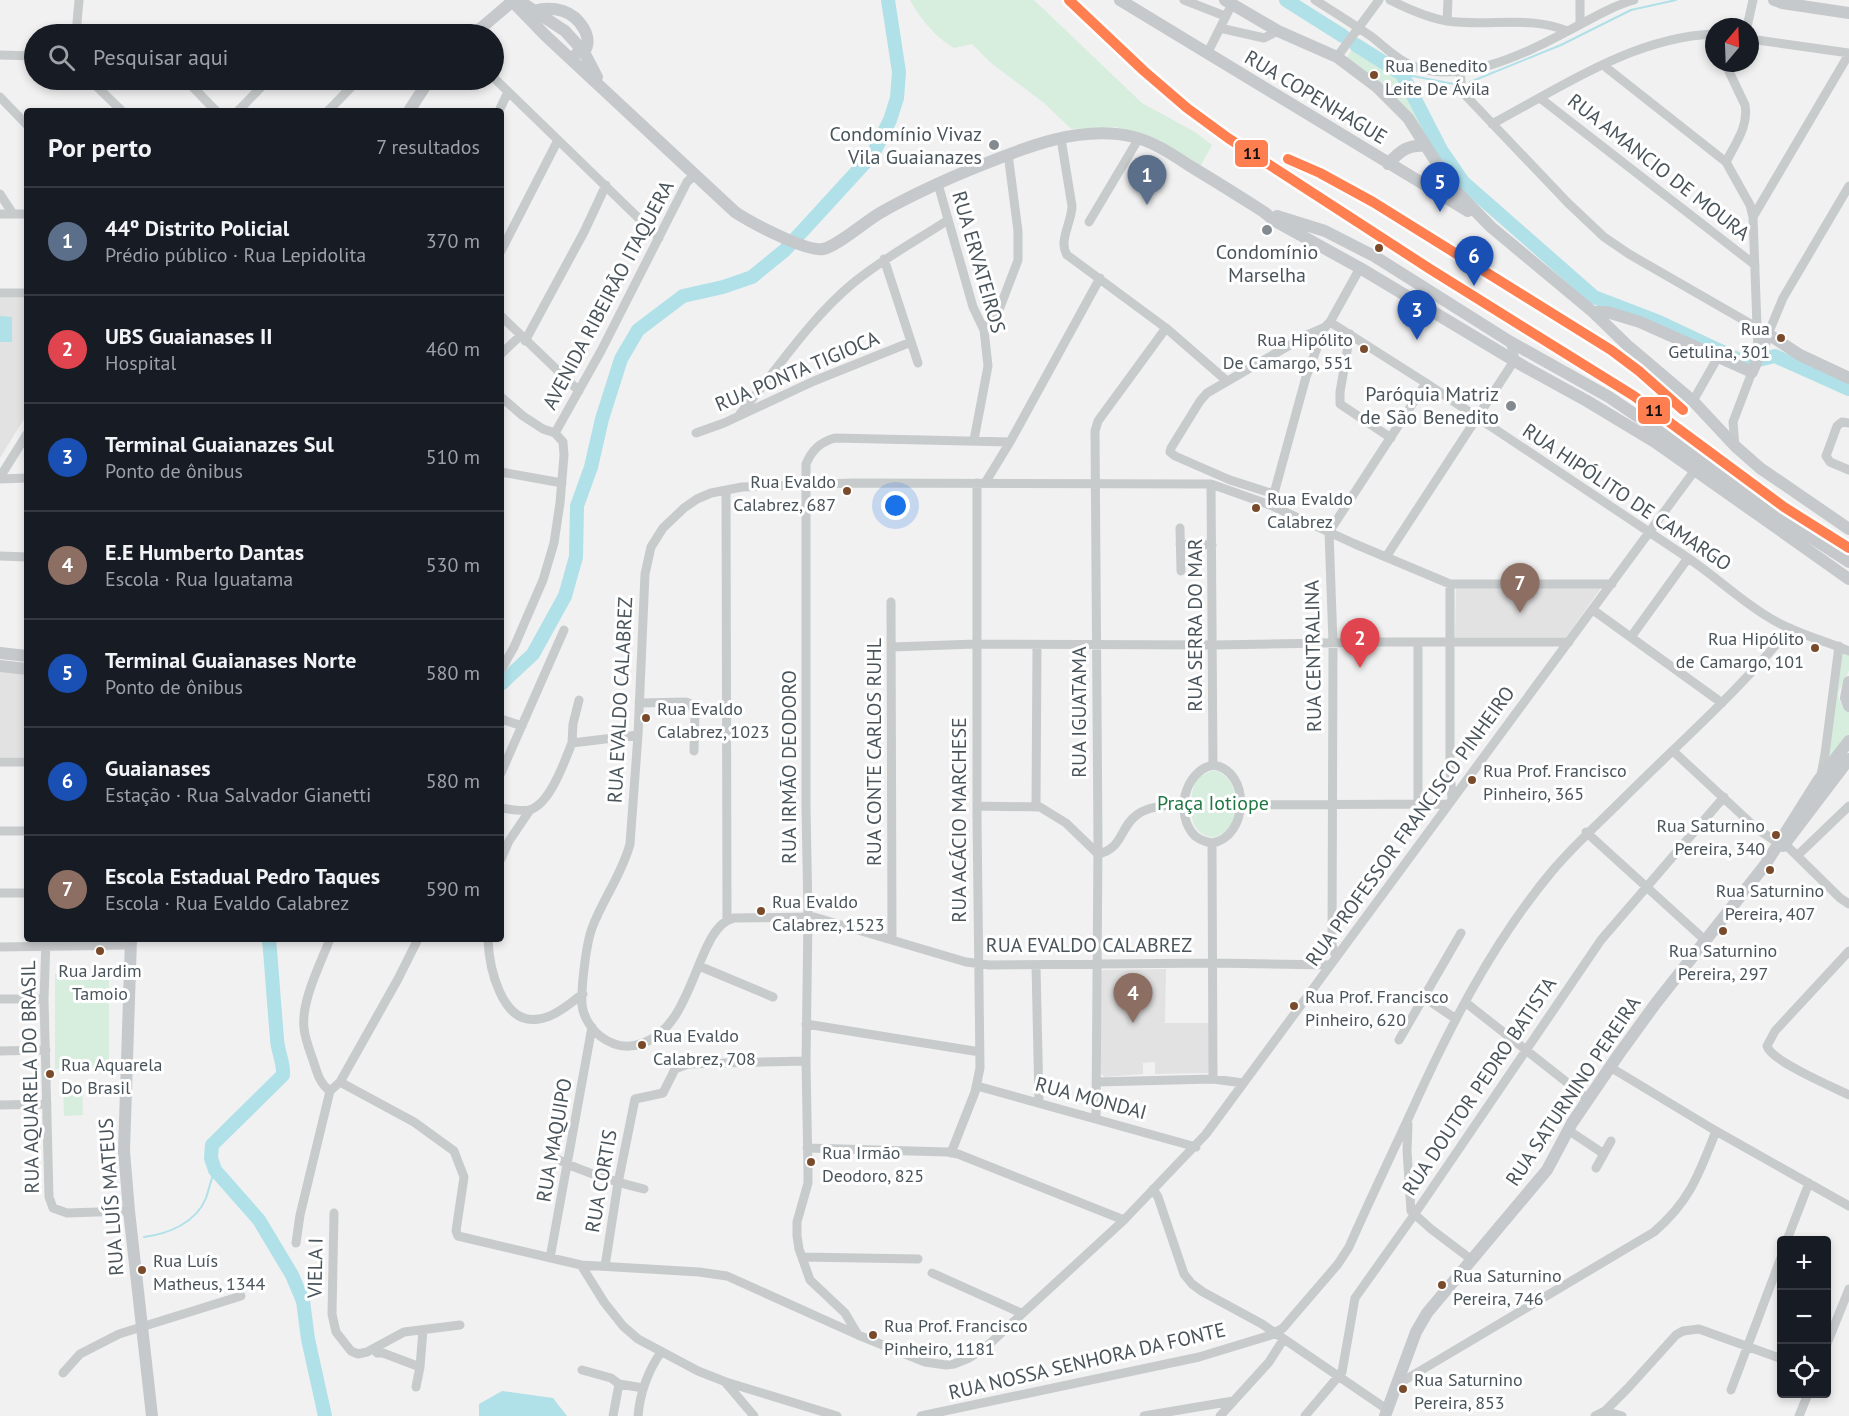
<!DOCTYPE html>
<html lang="pt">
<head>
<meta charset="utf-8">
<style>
	:root { --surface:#171b24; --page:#242831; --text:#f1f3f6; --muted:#9ea1a6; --line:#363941; --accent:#ea580c }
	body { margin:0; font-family:"PT Sans",sans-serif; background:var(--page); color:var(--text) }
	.controls { position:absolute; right:18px; bottom:18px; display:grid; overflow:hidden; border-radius:6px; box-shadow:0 3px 9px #0003 }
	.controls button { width:54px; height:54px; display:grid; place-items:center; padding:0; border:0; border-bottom:2px solid var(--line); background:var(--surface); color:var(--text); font:30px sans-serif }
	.compass { position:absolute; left:1705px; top:18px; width:54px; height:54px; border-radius:50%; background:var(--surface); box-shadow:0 3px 9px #0003; rotate:19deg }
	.you { position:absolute; left:896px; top:506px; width:21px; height:21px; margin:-15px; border:4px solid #fff; border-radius:50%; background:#1a73e8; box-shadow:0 0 0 9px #1a73e833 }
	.badge { display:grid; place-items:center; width:39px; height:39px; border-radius:50%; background:var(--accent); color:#fff; font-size:20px; font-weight:700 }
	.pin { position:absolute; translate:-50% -50px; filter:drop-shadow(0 2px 3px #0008) }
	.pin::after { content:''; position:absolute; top:32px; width:21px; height:18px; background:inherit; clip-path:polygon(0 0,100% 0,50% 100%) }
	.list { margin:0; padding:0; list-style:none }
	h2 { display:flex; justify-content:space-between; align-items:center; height:78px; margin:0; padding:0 24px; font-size:26px }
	h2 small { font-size:20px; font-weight:400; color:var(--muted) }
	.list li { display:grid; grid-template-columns:39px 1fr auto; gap:18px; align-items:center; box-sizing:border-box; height:108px; padding:0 24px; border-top:2px solid var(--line) }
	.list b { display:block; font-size:22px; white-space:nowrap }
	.list p { margin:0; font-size:20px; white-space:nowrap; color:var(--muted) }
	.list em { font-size:20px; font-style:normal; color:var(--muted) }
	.icon { flex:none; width:33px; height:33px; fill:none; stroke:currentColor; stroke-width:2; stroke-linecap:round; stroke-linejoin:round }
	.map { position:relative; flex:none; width:1849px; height:1416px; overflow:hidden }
	.search { position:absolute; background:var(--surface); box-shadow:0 3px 9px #0003; left:24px; top:24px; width:480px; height:66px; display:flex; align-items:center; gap:15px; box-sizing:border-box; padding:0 21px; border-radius:33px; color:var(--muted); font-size:22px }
	.panel { position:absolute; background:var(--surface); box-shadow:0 3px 9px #0003; left:24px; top:108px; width:480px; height:834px; border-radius:6px }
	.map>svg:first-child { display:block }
</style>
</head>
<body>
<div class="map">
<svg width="1849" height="1416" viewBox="0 0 1849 1416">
	<rect width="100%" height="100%" fill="#f1f1f1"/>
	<path fill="#e3e2e2" d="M0,298H27V414L0,458Z
		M1456,587L1601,588L1566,637H1455Z
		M0,671L27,675V757H0Z
		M1166,969L1165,1023H1210V1073L1155,1074V1062L1143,1063V1074L1105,1077L1101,1074V973L1103,970Z"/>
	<path fill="#d7eede" d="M910,0H1034L1142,103L1195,132L1212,145L1200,167L1141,134L1115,127L1071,129L1044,103L991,63L972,44L954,48C936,38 919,17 910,0Z
		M1354,46L1403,79L1434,147L1431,148L1347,58Z
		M1840,652L1849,655C1849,659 1849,665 1849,670C1844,688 1828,693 1849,712V734L1827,765Z
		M1213,770C1244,776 1243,832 1213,837C1185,835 1188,796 1197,778Z
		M109,973V1068L55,1069V974Z
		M82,1083L83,1115L64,1116L63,1084Z"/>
	<path fill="#b0e0e8" d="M0,316L12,317V342H0Z
		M502,1391L553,1398L567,1416H479V1404Z"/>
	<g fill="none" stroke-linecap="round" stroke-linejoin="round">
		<path stroke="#b0e0e8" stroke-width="2" d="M1402,74L1454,84
			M1470,82L1561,45L1631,10L1676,0
			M144,1237C168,1234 196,1223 206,1198C209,1189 211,1179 215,1170"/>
		<path stroke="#b0e0e8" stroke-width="14" d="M1286,0L1343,36
			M1356,45L1402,74L1441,150L1463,182L1594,297L1659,322L1746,363L1775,356L1849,389
			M501,684L533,654L565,596L576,557L577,506L591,467L602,419L621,359L638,330L683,296L723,287L752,277L785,250L873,154L890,120L897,98L899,72L888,0
			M269,939C272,972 274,1005 277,1038C277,1051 284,1061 283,1075L212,1145L211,1158L215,1170L259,1220L292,1275L303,1301L308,1339L325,1416"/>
		<path stroke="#c8cbcc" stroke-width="9" d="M1184,0L1225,16
			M1315,0C1334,12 1353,24 1372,37C1385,47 1397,60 1413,66C1460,85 1523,55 1564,33C1588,21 1609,7 1634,0
			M1390,0C1408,9 1428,18 1447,21C1487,27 1530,15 1567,31
			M1447,21L1448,0
			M1580,24V0
			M1747,27L1753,0
			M1220,28L1264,38L1278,31
			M76,34L79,0
			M1750,39L1849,53
			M1207,54L1232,4
			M0,55L34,56
			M1337,57L1379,0
			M1725,63L1745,105C1749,126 1735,144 1726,162L1750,205L1753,217L1758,353
			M1603,65L1726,162
			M1460,72L1462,90L1467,97L1568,203L1604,237L1629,254L1768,334L1783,298L1849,186
			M494,78L659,238
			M90,80L122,111
			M186,80L216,111
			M0,97L27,125
			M1540,98L1755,265
			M238,111L268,80
			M328,111L358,80
			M499,111L508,92
			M1492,124C1561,87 1634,37 1714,34
			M1061,139L1072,206C1072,222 1058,241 1067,255L1166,328L1227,381
			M938,184L973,307L984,330L988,366L974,440
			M0,194L13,214
			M0,214H27
			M1753,217L1849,54
			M1089,222L1139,138
			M501,251L558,140
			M884,259L918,363
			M0,293H27
			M501,316L579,391
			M1330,322L1426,383L1688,558C1718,578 1745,605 1775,621C1798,634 1825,641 1849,651
			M984,330L999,310L1018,260V231L1008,154
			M1350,334L1340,392V404L1391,438
			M525,341L584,232L606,185
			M501,354L520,336
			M501,397L523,416L543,429L555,433L563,442L564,455L560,503L554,543L543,580L514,647L501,670
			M1693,401L1718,357
			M740,414C777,370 808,321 852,284C882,259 916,241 948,220
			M1849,423L1842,422L1837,426L1826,456L1830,462L1849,470
			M555,433L601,351L687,182L695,175
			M696,433L724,423L814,381L911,342
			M1735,446L1733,422L1752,372
			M501,472L562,483
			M0,477L27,434
			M0,479L27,478
			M985,483L1010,442L1100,278
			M1211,484L1213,765
			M726,490L727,919
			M1274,494L1230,480L1175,456L1170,452L1171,448L1200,401L1207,393L1309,334L1325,327L1330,322L1360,268
			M1273,497L1306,377L1325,327
			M1180,528L1181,571
			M1180,544L1212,545
			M0,556L27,557
			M1386,557L1514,361V353L1509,341
			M1450,584V766L1452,800
			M891,602L892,939
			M1593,610L1722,703
			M1631,637L1688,558
			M892,647L976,644L1214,645L1378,642H1569
			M639,703L686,702L691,704L695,713L694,751
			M501,719L522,726
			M572,743L573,724L579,700
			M1673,751L1756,828L1778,843L1785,844L1840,898L1849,904
			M0,762H27
			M1213,765C1251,770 1249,837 1212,843C1206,842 1200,840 1195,836C1174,815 1184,771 1213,765Z
			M501,773L564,630
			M1821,775L1825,754L1839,646
			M1418,804V642
			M1241,805L1449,804
			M977,806L1040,807L1066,823L1098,854C1124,848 1119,827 1138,814C1151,805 1169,806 1185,804
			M1036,806L1037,646
			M501,808C509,809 522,812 529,810C550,805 565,760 572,743L638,735
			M0,831H27
			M1586,832L1706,941
			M1212,843L1213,1079
			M1798,855L1849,806
			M501,859L509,841L530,810
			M0,893H27
			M46,939L44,999L49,1197L53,1208L67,1213L129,1211
			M330,939C320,965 301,1001 304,1028C305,1039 309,1049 313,1060C317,1072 319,1083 330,1091
			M488,939C489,966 501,1026 539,1019C555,1017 570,1003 583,994
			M0,947L131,945
			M1849,951L1775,1031L1767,1046C1771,1061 1833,1087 1849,1095
			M1336,957L1332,945L1333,643L1329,532L1426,383
			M1036,965L1039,1103
			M1330,965L1214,963L989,965L966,962L814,917L734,918C696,926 696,1025 643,1043C628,1049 613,1046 600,1036C591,1029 583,1016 582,1005C581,988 586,944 592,928C603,899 622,874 630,844L638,735L645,574L651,547L663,528L684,508L697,499L711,493L742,487L853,483L1211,484L1270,505L1355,544L1450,584H1612
			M699,966L773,997
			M1425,998L1456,1019
			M0,999H44
			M1465,1002L1588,1099
			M806,1024L980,1052
			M1399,1040L1461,933
			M0,1051L46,1050
			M1610,1067L1716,1131L1849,1206
			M340,1082L414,1122L454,1151L464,1177L456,1231L458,1236L581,1265L699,1272L727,1276L858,1335L925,1362L946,1365L954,1364L969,1358L985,1348L1124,1220L1206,1134L1695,470
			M1096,1082L1213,1079L1243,1083
			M977,1086L1196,1147
			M330,1091L340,1082L398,979L418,939
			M0,1105L47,1104
			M1096,1118L1098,843L1095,431L1098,421L1166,328
			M1408,1124L1407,1151L1411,1211L1431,1229L1472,1260
			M1568,1130L1604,1154
			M807,1148L947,1152L958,1154L1124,1220
			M951,1153L975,1092L980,1068L977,818V483
			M549,1155C579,1171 611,1181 644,1189
			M1596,1168L1611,1141
			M1153,1189L1158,1197L1184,1274L1192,1284L1203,1292L1262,1324L1388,1410
			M334,1213L332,1314L336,1332L351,1351L358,1354L367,1352L404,1332L460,1325
			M1787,1240L1809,1183
			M296,1243L300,1215L330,1091
			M802,1257L918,1259
			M550,1258L592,1027
			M581,1265L604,1302L623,1326L638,1339L698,1371L726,1382L837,1416
			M605,1266L618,1183L635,1099L663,1093L675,1069L688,1064L806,1061
			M932,1273L1021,1313
			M858,1335L845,1313L810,1280L799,1249L797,1236V1222L808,1183V1172L806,1061L808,916L806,808V464C812,450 820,442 835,438L1010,442
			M1826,1346L1849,1289
			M377,1353H383L420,1367
			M582,1370L611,1378L619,1384
			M63,1373L80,1354L119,1334L241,1296
			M726,1383L754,1416
			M1398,1384L1654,1232C1690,1201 1699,1174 1716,1131
			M416,1387L420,1367L423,1330
			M1731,1390L1782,1255
			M1605,1411L1622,1416
			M613,1416L619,1384L643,1388
			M638,1416C640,1393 648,1371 661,1352
			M921,1416L1199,1357L1271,1335L1283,1328L1338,1264L1349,1247C1368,1204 1388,1162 1408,1119C1447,1032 1491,944 1553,870C1575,844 1599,823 1623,799C1679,743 1740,690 1790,628
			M1144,1416L1233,1401
			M1220,1416L1269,1362L1283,1340
			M1305,1416L1342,1372L1355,1298L1414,1215L1601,940L1724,797
			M1595,1416L1605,1411L1628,1388L1676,1335L1683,1331L1699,1329L1782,1359
			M1799,1416L1808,1394"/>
		<path stroke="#c6c9cc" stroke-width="12" d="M511,0L546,36L735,212C750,222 806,252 823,249C836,247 866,221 880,213C906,198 934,185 962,173C1014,152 1076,123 1134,137C1154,142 1173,155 1190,166C1215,181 1239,196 1264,212L1275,221L1360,268L1525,367L1587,401L1655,442L1849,579
			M518,0L565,31L584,52L597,77
			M1120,0L1468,211
			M1225,0L1278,31L1337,57L1377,87L1408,118L1452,187L1491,227L1593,312L1627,345L1693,401L1735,446L1760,468L1849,529
			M1774,0L1782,3L1849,13
			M534,11C544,8 553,8 563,11C578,16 595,37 584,52L577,53
			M474,34L514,0
			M409,111L429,80
			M1388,164C1400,151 1408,144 1426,146
			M1277,216L1325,231L1374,256L1509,341L1609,397L1684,448L1753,500L1849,562
			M1593,312H1607L1640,322L1752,372L1768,334L1800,355L1849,378
			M0,653L27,656
			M0,666L27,669
			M1849,682L1846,698L1849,706
			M1783,846L1849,759
			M131,939L124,1151L129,1211L152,1416
			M1385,1416L1416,1332L1427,1313L1547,1170L1572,1123L1619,1054L1656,1003L1765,865L1818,781L1849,741"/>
		<defs>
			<path id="rail-1" d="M1069,0L1144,71L1187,108L1228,138L1430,269L1634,396L1784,507L1849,548
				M1288,159L1320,173L1373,202L1611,350L1639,371L1683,410"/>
		</defs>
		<use href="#rail-1" stroke="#fff" stroke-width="15"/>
		<use href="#rail-1" stroke="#ff7f50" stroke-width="10"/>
	</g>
	<g fill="#7a4b2a" stroke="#fff" stroke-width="2">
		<circle cx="1374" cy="75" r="5"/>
		<circle cx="1379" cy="248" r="5"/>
		<circle cx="1781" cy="338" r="5"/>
		<circle cx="1364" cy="349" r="5"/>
		<circle cx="847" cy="491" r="5"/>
		<circle cx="1256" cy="508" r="5"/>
		<circle cx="1815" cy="648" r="5"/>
		<circle cx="646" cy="718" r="5"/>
		<circle cx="1472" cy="780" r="5"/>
		<circle cx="1776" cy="835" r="5"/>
		<circle cx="1770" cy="870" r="5"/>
		<circle cx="761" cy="911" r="5"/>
		<circle cx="1723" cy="931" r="5"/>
		<circle cx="100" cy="951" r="5"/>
		<circle cx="1294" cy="1006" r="5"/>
		<circle cx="642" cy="1045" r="5"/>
		<circle cx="50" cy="1074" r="5"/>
		<circle cx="811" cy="1162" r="5"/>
		<circle cx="142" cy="1270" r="5"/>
		<circle cx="1442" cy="1285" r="5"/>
		<circle cx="873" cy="1335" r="5"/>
		<circle cx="1403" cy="1389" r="5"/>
	</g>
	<g fill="#848b90" stroke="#fff" stroke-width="2">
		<circle cx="994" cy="145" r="6"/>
		<circle cx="1267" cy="230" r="6"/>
		<circle cx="1511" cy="406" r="6"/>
	</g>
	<g text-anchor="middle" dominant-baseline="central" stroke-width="6" stroke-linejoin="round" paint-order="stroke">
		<g font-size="18" fill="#49545b" stroke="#fff" text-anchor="start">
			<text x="1385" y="65">Rua Benedito<tspan x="1385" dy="23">Leite De Ávila</tspan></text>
			<text x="1770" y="328" text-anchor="end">Rua<tspan x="1770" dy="23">Getulina, 301</tspan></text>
			<text x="1353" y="339" text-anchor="end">Rua Hipólito<tspan x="1353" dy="23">De Camargo, 551</tspan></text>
			<text x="836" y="481" text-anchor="end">Rua Evaldo<tspan x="836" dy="23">Calabrez, 687</tspan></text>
			<text x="1267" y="498">Rua Evaldo<tspan x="1267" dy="23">Calabrez</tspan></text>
			<text x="1804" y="638" text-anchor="end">Rua Hipólito<tspan x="1804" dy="23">de Camargo, 101</tspan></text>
			<text x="657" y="708">Rua Evaldo<tspan x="657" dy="23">Calabrez, 1023</tspan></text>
			<text x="1483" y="770">Rua Prof. Francisco<tspan x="1483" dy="23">Pinheiro, 365</tspan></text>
			<text x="1765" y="825" text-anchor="end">Rua Saturnino<tspan x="1765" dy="23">Pereira, 340</tspan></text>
			<text x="1770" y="890" text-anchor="middle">Rua Saturnino<tspan x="1770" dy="23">Pereira, 407</tspan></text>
			<text x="772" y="901">Rua Evaldo<tspan x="772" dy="23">Calabrez, 1523</tspan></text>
			<text x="1723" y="950" text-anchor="middle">Rua Saturnino<tspan x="1723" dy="23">Pereira, 297</tspan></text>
			<text x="100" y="970" text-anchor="middle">Rua Jardim<tspan x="100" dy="23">Tamoio</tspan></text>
			<text x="1305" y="996">Rua Prof. Francisco<tspan x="1305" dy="23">Pinheiro, 620</tspan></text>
			<text x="653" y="1035">Rua Evaldo<tspan x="653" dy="23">Calabrez, 708</tspan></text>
			<text x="61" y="1064">Rua Aquarela<tspan x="61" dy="23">Do Brasil</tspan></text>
			<text x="822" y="1152">Rua Irmão<tspan x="822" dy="23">Deodoro, 825</tspan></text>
			<text x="153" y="1260">Rua Luís<tspan x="153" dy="23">Matheus, 1344</tspan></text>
			<text x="1453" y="1275">Rua Saturnino<tspan x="1453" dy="23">Pereira, 746</tspan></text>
			<text x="884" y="1325">Rua Prof. Francisco<tspan x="884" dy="23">Pinheiro, 1181</tspan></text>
			<text x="1414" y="1379">Rua Saturnino<tspan x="1414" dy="23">Pereira, 853</tspan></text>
		</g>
		<g font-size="20" fill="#49545b" stroke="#fff">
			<text transform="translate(1316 97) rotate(31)">RUA COPENHAGUE</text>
			<text transform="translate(1659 167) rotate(38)">RUA AMANCIO DE MOURA</text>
			<text transform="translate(979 262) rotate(74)">RUA ERVATEIROS</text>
			<text transform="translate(608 295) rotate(-62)">AVENIDA RIBEIRÃO ITAQUERA</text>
			<text transform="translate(797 371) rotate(-23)">RUA PONTA TIGIOCA</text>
			<text transform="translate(1627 497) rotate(34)">RUA HIPÓLITO DE CAMARGO</text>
			<text transform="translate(1195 625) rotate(-90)">RUA SERRA DO MAR</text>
			<text transform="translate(1313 656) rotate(-91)">RUA CENTRALINA</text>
			<text transform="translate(620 700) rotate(-87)">RUA EVALDO CALABREZ</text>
			<text transform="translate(1079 712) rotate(-90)">RUA IGUATAMA</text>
			<text transform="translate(874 752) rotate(-90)">RUA CONTE CARLOS RUHL</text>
			<text transform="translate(789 767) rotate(-90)">RUA IRMÃO DEODORO</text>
			<text transform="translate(959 820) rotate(-90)">RUA ACÁCIO MARCHESE</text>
			<text transform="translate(1410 826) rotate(-54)">RUA PROFESSOR FRANCISCO PINHEIRO</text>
			<text x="1089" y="945">RUA EVALDO CALABREZ</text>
			<text transform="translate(30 1077) rotate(-91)">RUA AQUARELA DO BRASIL</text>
			<text transform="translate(1479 1086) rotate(-56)">RUA DOUTOR PEDRO BATISTA</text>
			<text transform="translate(1573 1091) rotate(-56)">RUA SATURNINO PEREIRA</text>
			<text transform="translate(1091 1098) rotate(15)">RUA MONDAI</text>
			<text transform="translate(554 1140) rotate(-80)">RUA MAQUIPO</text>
			<text transform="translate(601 1181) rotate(-80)">RUA CORTIS</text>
			<text transform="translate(111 1197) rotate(-94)">RUA LUÍS MATEUS</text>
			<text transform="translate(315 1268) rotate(-89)">VIELA I</text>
			<text transform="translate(1087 1361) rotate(-13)">RUA NOSSA SENHORA DA FONTE</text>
		</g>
		<g font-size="20" fill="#49545b" stroke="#fff" text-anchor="end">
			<text x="982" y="134">Condomínio Vivaz<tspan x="982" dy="23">Vila Guaianazes</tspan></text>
			<text x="1267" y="252" text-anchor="middle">Condomínio<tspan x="1267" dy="23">Marselha</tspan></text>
			<text x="1499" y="394">Paróquia Matriz<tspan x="1499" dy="23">de São Benedito</tspan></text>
		</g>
		<g font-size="20" fill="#207744" stroke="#fff">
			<text x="1213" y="803">Praça Iotiope</text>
		</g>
	</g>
	<g stroke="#fff" stroke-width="2">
		<rect x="1234" y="139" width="35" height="29" rx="6" fill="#ff7f50"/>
		<rect x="1637" y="396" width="34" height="29" rx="6" fill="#ff7f50"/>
	</g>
	<g font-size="16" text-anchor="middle" font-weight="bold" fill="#111">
		<text x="1252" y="159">11</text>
		<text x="1654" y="416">11</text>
	</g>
</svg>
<div class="controls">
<button>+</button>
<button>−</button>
<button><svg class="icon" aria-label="locate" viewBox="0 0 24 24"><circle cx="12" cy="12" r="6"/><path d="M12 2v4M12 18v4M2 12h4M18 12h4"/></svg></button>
</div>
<svg class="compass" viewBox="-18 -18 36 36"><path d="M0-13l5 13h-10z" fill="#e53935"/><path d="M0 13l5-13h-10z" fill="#9ea1a6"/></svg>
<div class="you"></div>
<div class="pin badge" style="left:1147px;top:205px;background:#5c6f8a">1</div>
<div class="pin badge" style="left:1360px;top:668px;background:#e0444e">2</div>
<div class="pin badge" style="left:1417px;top:340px;background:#1a4fb4">3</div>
<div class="pin badge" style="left:1133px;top:1023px;background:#8d6e63">4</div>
<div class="pin badge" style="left:1440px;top:212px;background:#1a4fb4">5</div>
<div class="pin badge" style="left:1474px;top:286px;background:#1a4fb4">6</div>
<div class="pin badge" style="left:1520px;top:613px;background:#8d6e63">7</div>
<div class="search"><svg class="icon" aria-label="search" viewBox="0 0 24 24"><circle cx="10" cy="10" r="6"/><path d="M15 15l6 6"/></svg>Pesquisar aqui</div>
<section class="panel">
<h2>Por perto<small>7 resultados</small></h2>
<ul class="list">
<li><span class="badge" style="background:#5c6f8a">1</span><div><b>44º Distrito Policial</b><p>Prédio público · Rua Lepidolita</p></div><em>370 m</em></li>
<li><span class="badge" style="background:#e0444e">2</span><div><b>UBS Guaianases II</b><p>Hospital</p></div><em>460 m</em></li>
<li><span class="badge" style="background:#1a4fb4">3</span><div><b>Terminal Guaianazes Sul</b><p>Ponto de ônibus</p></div><em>510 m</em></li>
<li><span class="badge" style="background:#8d6e63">4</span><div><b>E.E Humberto Dantas</b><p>Escola · Rua Iguatama</p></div><em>530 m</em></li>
<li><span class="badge" style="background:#1a4fb4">5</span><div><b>Terminal Guaianases Norte</b><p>Ponto de ônibus</p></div><em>580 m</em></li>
<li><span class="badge" style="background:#1a4fb4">6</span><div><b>Guaianases</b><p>Estação · Rua Salvador Gianetti</p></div><em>580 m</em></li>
<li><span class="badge" style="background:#8d6e63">7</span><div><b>Escola Estadual Pedro Taques</b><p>Escola · Rua Evaldo Calabrez</p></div><em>590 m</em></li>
</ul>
</section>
</div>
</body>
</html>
